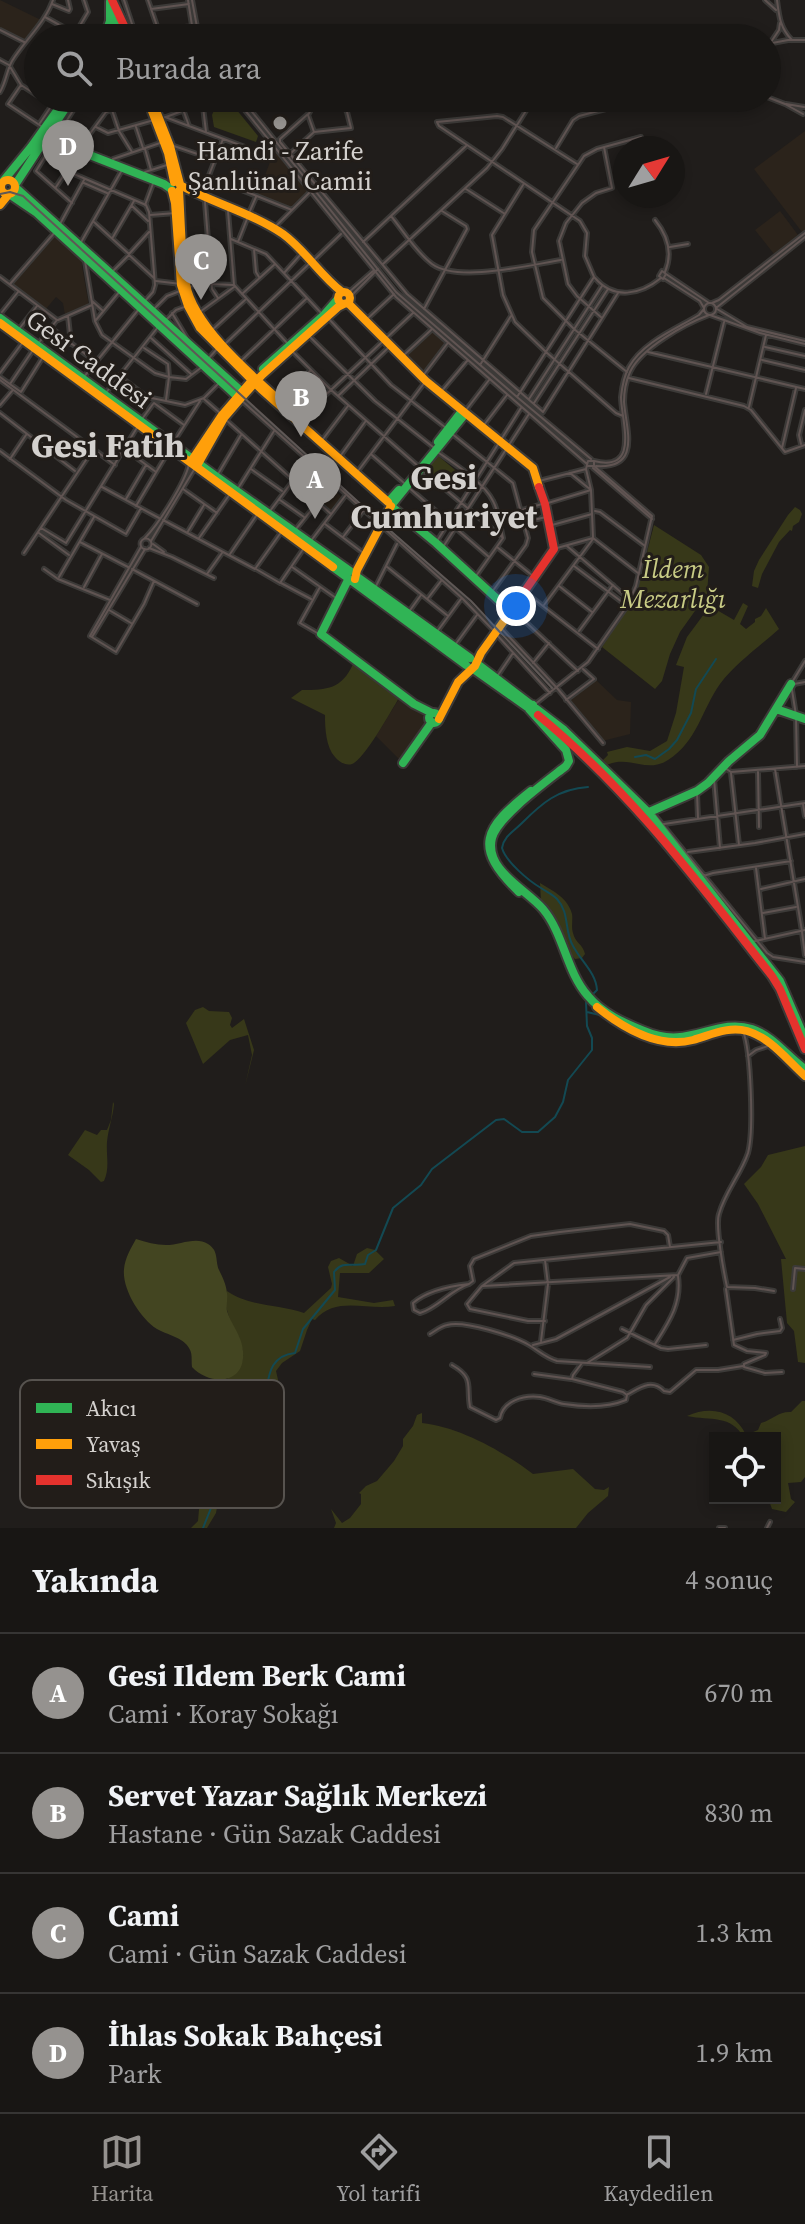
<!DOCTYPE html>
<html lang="tr">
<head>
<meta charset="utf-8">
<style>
  :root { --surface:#181614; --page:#211f1d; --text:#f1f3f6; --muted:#9f9fa0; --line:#363534; --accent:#95928f }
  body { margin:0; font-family:"Source Serif 4",serif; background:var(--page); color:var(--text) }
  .controls { position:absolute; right:24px; bottom:24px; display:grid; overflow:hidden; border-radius:0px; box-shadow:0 4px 12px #0003 }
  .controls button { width:72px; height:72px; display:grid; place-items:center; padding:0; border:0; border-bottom:2px solid var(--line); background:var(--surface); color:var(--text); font:40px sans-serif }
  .compass { position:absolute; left:613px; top:136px; width:72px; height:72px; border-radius:50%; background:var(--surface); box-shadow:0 4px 12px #0003; rotate:53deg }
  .you { position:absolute; left:516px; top:606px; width:28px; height:28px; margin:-20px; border:6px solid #fff; border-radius:50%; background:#1a73e8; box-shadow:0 0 0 12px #1a73e833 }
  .badge { display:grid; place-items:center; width:52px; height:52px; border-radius:50%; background:var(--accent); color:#fff; font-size:26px; font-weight:700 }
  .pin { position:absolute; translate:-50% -66px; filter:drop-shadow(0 2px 4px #0008) }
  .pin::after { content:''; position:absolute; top:42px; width:28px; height:24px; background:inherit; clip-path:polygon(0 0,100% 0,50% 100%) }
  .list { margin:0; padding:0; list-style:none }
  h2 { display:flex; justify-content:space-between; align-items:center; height:104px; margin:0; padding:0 32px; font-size:34px }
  h2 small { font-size:26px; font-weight:400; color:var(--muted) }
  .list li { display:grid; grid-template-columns:52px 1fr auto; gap:24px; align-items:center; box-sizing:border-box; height:120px; padding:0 32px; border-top:2px solid var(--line) }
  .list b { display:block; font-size:30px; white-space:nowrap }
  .list p { margin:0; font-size:26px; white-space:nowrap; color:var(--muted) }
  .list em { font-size:26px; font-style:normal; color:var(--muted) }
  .icon { flex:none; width:44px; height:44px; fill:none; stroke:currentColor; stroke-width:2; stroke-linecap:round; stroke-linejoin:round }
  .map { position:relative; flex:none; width:805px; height:1528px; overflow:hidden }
  .search { position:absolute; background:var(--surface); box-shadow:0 4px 12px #0003; left:24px; right:24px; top:24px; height:88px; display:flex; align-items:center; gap:20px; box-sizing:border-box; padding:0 28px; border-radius:44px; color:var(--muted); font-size:30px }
  .sheet { height:584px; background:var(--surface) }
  nav { display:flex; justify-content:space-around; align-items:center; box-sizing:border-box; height:112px; border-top:2px solid var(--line); background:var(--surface); font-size:22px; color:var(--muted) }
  nav a { display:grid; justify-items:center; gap:4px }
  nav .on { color:var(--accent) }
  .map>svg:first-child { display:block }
  .built { fill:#2b231b }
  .green { fill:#373819 }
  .forest { fill:#434521 }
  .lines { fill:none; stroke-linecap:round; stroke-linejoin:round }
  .stream { stroke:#134953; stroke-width:2 }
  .street-casing { stroke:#3c3a38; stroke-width:6 }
  .fast-casing { stroke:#3c3a38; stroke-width:12 }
  .slow-casing { stroke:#3c3a38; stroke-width:12 }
  .jam-casing { stroke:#3c3a38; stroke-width:12 }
  .street { stroke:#605452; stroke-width:2 }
  .fast { stroke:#30b455; stroke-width:8 }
  .slow { stroke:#ff9f0a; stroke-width:8 }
  .jam { stroke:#e5322d; stroke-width:8 }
  .tram { stroke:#5f5856; stroke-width:2 }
  .poi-dot { fill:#95928f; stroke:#221d19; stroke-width:3 }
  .labels { text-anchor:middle; stroke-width:6; stroke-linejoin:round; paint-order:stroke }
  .poi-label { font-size:26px; fill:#d4d1ce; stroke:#221d19 }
  .street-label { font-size:26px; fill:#d4d1ce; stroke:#221d19 }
  .park-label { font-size:26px; font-style:italic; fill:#c8cb85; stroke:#221d19 }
  .district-label { font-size:34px; font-weight:bold; fill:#d4d1ce; stroke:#221d19 }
  .key { fill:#221d19; stroke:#57534f; stroke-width:2 }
  .key-label { font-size:22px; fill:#d4d1ce }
</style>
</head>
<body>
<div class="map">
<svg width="805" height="1528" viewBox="0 0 805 1528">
  <rect width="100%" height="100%" fill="#201d1b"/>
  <path class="built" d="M0,0L41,20L25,43L0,31Z
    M805,131V230L802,232L754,169Z
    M275,149L310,192L292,210L257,196Z
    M780,211L798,235L774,254L755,230Z
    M56,230L85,256L82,266L89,306L65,315L63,303L56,297L45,310L12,285L33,262L31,259Z
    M432,329L448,343L421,377L401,357Z
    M308,468L342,497L329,512L295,483Z
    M596,680L617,700L631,702L630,734L602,741L569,701Z
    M402,694L414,704L431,722L403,763L376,736Z"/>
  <path class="green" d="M219,98H227L258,136L256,142L214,127L212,115Z
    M436,454L461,475L448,492L423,470Z
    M795,507L800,510L802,514L799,522L793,526L792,531L790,530L779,542L762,574L758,588L752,586L754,571L759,560L788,515Z
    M654,525L701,555L709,567L707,594L680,632L670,654L662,681L655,689L602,647L636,595Z
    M743,603L748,606L740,624L746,629L755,622V619L761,616L766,608L779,629C760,646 736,663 720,684C702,709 697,742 668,760C645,775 628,752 603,767L599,764L608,755L607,752L627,747L650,751L667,741L676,713L684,667L676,665L687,637L710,606L734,620Z
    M353,664L399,698C391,711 364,760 352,764C346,766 339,762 335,757C326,747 325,729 325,715L291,698L302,690C327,690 342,689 353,664Z
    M540,883C553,891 568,898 572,914C573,920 571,927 573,933C575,943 583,944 585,954L582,958L575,959L571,955L550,914L541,902Z
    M203,1007L209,1011L229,1012L232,1018L230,1025L232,1028L244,1019L254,1050L245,1086L252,1055L248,1035L230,1040L203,1064L186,1023L195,1010Z
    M113,1102L114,1104C113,1117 108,1129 107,1142C106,1156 110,1168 104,1181L101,1182L89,1170L68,1155L85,1130L97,1135L101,1130H107L111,1120Z
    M805,1146V1363L798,1362L794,1331L787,1323L781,1259H786L758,1204L744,1184L761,1167L768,1155Z
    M367,1248L375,1250L384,1259L369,1273H340L338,1297L374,1303L393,1300L395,1306C367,1311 336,1295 315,1320L312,1319L307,1330L300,1351L282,1363L276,1371L279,1384L275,1392L270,1423C241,1428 245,1444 224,1456L227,1466V1475L219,1496L216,1513L207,1528H191L198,1521C199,1505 203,1487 201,1471C200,1463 193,1456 192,1448C187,1418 221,1404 241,1389L232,1385L227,1379C260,1357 233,1336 227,1310C225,1304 227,1297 227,1291C250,1307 278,1304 304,1313L331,1288L332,1284L328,1267L331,1261L339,1258L353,1266L357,1254Z
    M802,1401H805V1477L801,1482L788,1483L791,1499L795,1502L786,1512L772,1509L768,1498H775V1438H744C731,1414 711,1421 687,1416C711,1405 735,1411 746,1435L758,1430L761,1423C772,1420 779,1411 791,1412Z
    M422,1413V1423C460,1427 504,1452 533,1474L573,1469L595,1489L604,1490L609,1487L608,1496L588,1513L576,1528H334L336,1523L331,1509L342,1523L350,1518L361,1504V1494L359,1493L366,1486L377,1481L394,1461L403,1446V1439L413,1426L417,1415Z"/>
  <path class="forest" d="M136,1239C146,1242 156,1245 166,1245C180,1245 196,1236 208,1244C219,1251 215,1260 219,1270C223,1278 226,1284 227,1293C228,1299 226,1305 227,1311C231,1324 242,1336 243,1351C246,1384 211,1387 192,1367C191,1360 193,1354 189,1348C183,1337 167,1335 157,1329C140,1318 122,1289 124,1269C125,1258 131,1248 136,1239Z"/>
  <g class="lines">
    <path class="stream" d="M635,757L646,755L655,759L669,749L677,740L691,713L696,689L716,659
      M588,787C558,789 542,803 522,823C514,831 504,836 502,848C506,862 529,881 541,888C547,892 552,894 557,899C570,913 564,931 573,946C581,961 596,973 597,990L592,995
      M587,1012L604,1016
      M203,1528L213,1503L206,1476L208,1469L216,1464C216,1441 223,1424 244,1413L253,1417C276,1405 255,1357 295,1353L303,1329L335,1290L334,1272C343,1260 352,1267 365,1264L368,1255L376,1250L393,1208L421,1185L432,1169L496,1120L504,1119L522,1132H538L555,1117L563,1102L568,1080L592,1050V1038L587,1026L586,1002"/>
    <defs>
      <path id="street" d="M124,0L135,33
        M148,0L158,29
        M188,0L194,38
        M192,0L199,38
        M765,0L776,10
        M777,0C779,16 780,28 792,40
        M52,4L69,11L70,9L68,0
        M151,9L189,4
        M45,17L83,38
        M0,30L24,42
        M169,31L170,38
        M75,34L88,12L84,0
        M129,35L192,26
        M771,42L779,30L780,23
        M767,44L788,40H805
        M0,60L9,65L21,85L38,96
        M21,85L8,104L44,128
        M0,92C6,82 7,70 12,61C25,40 45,23 53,0
        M767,97L785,104L803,114
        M108,98L119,131L132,152
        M179,98L189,126
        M202,98L206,132
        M235,98L396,297L587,464
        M241,98L396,292L517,397L591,459
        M786,104L804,107
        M308,114L280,139V142L407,294L543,412
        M165,117L245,147
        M166,117L182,111
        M40,123L52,105L41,98
        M96,127L108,133L154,120
        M136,127L143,148
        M314,132L308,115L318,98
        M57,136L81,98
        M54,142L36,171L72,203
        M171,145L215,160
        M80,147L106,112L146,99
        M556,148L573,120L579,116L648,98
        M145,149L151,170
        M291,153L314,132L351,128L347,112L339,98
        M113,159L163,142
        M67,171L146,205L149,212L155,285L153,292L145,301
        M145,172L170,164
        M209,177L292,210
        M0,181L2,182
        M84,183L107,193
        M523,185L492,235L503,295L515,322L546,352L616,413L623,416
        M56,187L79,152
        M466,189L505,214
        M201,196L223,139
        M205,202L212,289L218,298
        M145,205L154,181
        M132,206L148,221
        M228,211L234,285L287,343
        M249,213L256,197
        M150,215L176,213
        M391,216C404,232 416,252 432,264C458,283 529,265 561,260
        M655,220C668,236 673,253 665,272
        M94,222L129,254L149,232
        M60,224L84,180
        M274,228L309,193
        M113,237L134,201
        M231,239L266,254L323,315
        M238,242L247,219
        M363,242L466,146
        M80,244L122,170
        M670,247L688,244
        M254,249L256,272L259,277
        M314,260L341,234
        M85,261L95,321L102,335L155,373L169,377L186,379L202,367
        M383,264L487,168L502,149L534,98
        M662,271L666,274L663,279L659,276Z
        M112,272L129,255L154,278
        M284,273L301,254
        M666,274L709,303
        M0,277L57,320L37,345
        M595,278C614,300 640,295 661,278
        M664,278L700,301L704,308
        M156,281L181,284
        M10,284L56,231
        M187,287L212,284L233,285
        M348,293L373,271
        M242,294L275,264
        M350,297L378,269
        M92,301L102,310
        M704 309a6 6 0 1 1 12 0a6 6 0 1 1-12 0Z
        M712,303L719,300L805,233
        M716,308L805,237
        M424,309L467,229L466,226L442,211
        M717,309L747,327L805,341
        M153,310L167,296L180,291
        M2,312L18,292
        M172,313L190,343
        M197,314L234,287
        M710,315L760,333L805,344
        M68,316L71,344
        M328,318L391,385L446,428
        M602,318L577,296L568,284L559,241L566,223L582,203L596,193L612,188L604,147
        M58,320L92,305
        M96,320L120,291
        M166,320L176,310L187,306
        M366,320L394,294
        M51,328L97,363
        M19,329L37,306
        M211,331L245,300
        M309,336L375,401L433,447
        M151,338L191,374
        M224,345L309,264
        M765,347L805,356
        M144,348L168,364L169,377L166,400
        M292,351L330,389L418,466
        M648,352L805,389
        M404,355L431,330
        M208,359L217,349
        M242,360L306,299
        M762,360L805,370
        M480,365L511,316
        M627,372L574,329L543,298L532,252L534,230L584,156L597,149L641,137
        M0,373L23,342
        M119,376L147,397L185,405L204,398L219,383
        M0,377L21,392L43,357
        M422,377L447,344
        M83,378L139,309
        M629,378L744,406L751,410L785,452L805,445
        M0,380L115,465
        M10,384L33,350
        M440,393L467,361
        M105,394L158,327
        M706,394L724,322
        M339,395L389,347
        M517,397L594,277L585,256L587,233L580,221L439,126L437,122L497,116L503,117L577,164
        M204,399L220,413
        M280,399L310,371
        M529,399L602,286
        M241,400L462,598L493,630
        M154,403L184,425
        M534,403L608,289
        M0,405L12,391
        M749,407L766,335
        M466,410L489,380
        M543,412L618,293
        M0,413L75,471
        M301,418L413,313
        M142,419L153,404
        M225,419L331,514
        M484,425L507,395
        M451,433L513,483L528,538L526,545L492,592
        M323,439L348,406
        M151,440L167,450
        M173,443L200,401
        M801,444L799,435L805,410
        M782,448L796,388
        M126,450L156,472
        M0,451L66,500L126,534L141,508
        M436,451C453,463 484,482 493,501C499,512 500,526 503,538L476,576
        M341,455L365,422
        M372,455L404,483
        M10,459L26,435
        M594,461C641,473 621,420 621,397C622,387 624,376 629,367C643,342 676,329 699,315L704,309
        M596,466C642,469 626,429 624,402C624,392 626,381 630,372C641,348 685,324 709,315
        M593,468L652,519
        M251,469L282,491
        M421,469L502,537
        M358,471L425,382
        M570,473L591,490L593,537
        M218,474L241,435
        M539,481L586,469L588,461H594V466H588
        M407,486L489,557
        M102,487L159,518
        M183,489L217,513
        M237,490L274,431
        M126,499L146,465
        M280,500L304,517
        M548,503L591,490L586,469
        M136,506L170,449
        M270,511L307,462
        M595,511L600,512L645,546
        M499,517L542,504
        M163,520L255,569L282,531
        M525,522L546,517
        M325,524L362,552
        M552,525L592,514
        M41,528L66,543L138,426
        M296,529L317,503
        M39,533L69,555
        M187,533L204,505
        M343,537L363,511
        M145,538C158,525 186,481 189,464
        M199,538L230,494
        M140.5 544a5.5 5.5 0 1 1 11 0a5.5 5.5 0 1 1-11 0Z
        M151,541L195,468
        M437,541L521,408
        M80,542L128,567
        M310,542L345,496
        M153,544L164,552
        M567,546L629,599
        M141,547L90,636L116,652L144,604L154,581
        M443,547L529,414
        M497,547L533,576
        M149,548L172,557L214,578
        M557,548L593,538L638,573
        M24,553L92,451
        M230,554L258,513
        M386,566L448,616
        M574,566L626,605
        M292,567L336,598
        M44,569L58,579L110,600
        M132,569L197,604
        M256,569L280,583L304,548
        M207,574L222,553
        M59,577L94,517
        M281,583L311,599
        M559,586L592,612
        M84,587L102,554
        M375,588L397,544
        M525,592L598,649
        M428,598L441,581
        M544,605L593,539
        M109,610L131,623
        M513,610L578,671
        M408,613L421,595
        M500,627L557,688L603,743
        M579,631L613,585
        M436,633L461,599
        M319,634L300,623L320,587
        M497,635L550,693
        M92,637L145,549
        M455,645L477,615
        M533,663L549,643
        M496,678L513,653
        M794,684L805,682
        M566,700L594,679L583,669
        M534,705L588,662L627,606L636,586L652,516L594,466
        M797,767L796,715L791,684L805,661
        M725,768L731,772L805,766
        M775,769L802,931
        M758,772L759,827
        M731,773L739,845
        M714,779L720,848
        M697,793L698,818
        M803,804L805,816
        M654,814L767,953L773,957L805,962
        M664,824L805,803
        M688,852L755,843L805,834
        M756,868L765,939
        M700,877L713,873L791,861
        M761,889L805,879
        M763,913L796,907
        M802,932L805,955
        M751,942L805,930
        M743,1031C751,1051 754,1131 748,1153C741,1174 725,1192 719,1214C715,1226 724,1273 727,1287L755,1288L774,1291
        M748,1056L756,1050L771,1045
        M469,1284L473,1281L470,1266L474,1259L531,1236L560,1232L630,1224L664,1231L668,1235L670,1247
        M469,1284C450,1290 438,1308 420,1313L414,1310L413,1303C428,1290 451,1286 469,1284Z
        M483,1286L678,1275L687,1258L721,1252
        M726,1289L734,1345L747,1351L766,1353L765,1355L744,1364V1367L765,1373L782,1372
        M793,1289L795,1268L805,1269
        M545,1321H528L470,1309L467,1304L482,1286L514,1263L721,1242
        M622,1329L661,1348L668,1349L706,1345
        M430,1334C435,1331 441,1326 447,1325C464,1320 514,1336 529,1345C539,1351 546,1358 557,1361L650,1367
        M733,1340L757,1334L780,1331L782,1328L780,1319
        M541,1341L548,1284L545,1260
        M655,1344C669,1322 682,1303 678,1276
        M533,1345L556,1339L670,1277
        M587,1363L627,1338L646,1305L674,1277
        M452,1365C475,1378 466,1386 470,1407L496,1420L500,1418C503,1401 523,1395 540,1397C548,1398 556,1403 564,1404C584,1407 607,1408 626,1400L627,1395L623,1392L572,1379L573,1375L582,1363
        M534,1374L571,1379
        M628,1394C641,1387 652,1379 664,1391L670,1392L696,1370H718L743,1366
        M719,1528H725
        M767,1528L770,1522"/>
      <path id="fast" d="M112,8L119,32
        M104,38L110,21V2
        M119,38L118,33L123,29L128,32L127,38
        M48,135L82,152L164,184L171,189
        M4,180L31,147L66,98
        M15,185L72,98
        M15,187L242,392
        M9,194L37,213L240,399
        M0,318L217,477L350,571
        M263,369L324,315L338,299
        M438,442L462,411
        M391,499L399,490
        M394,502L465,414
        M391,506L436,543L506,607
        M333,567L466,665
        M356,576L470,658
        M348,580L321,634L414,704L432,713
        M503,600L519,597
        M476,663L564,730L648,812L780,981L805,1039
        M472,668L530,709
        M533,705L529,709L566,750L569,761L566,766C547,781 498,816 492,838C484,870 526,889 543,909C564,934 566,971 588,996C602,1013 624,1023 644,1031C689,1051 715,1017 752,1029C773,1036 787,1056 805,1069
        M776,709L805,719
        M429 718a5 5 0 1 1 10 0a5 5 0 1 1-10 0Z
        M403,763L432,722
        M647,813L697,791L708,783L729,761L760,735L791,684
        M519,892C472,847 484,828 531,791"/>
      <path id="slow" d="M147,98L168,153L174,182
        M151,98L170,146L180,184
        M1 187a7 7 0 1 1 14 0a7 7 0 1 1-14 0Z
        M180,185C213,203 252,213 283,234C305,250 320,275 342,292
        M172,191L175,203L181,285L188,306L200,328L261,389L388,502
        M179,191C181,221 181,254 186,284C194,331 265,386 300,419
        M0,205L9,194
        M338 298a6 6 0 1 1 12 0a6 6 0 1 1-12 0Z
        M348,303L426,381L533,468L539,487
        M0,323L333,567
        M192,460L222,415L253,379
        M198,464L224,418L242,397L262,375L338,307L344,304
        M355,579L357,570L391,506
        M439,719L458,682L475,666L481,653L511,611
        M597,1007C623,1028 658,1049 693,1040C711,1035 728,1026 747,1031C771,1038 787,1060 805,1076"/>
      <path id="jam" d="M112,0L126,30
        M509,603L513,607L511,611L506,608Z
        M513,608L554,549L545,504L539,487
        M538,715C632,792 697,881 772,976L780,989L805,1049"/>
    </defs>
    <use href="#street" class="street-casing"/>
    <use href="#fast" class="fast-casing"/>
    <use href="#slow" class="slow-casing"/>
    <use href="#jam" class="jam-casing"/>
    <use href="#street" class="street"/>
    <use href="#fast" class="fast"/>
    <use href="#slow" class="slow"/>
    <use href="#jam" class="jam"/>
    <path class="tram" d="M0,194L10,192L23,196L378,520L471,601L552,688"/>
  </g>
  <circle class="poi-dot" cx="280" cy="123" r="8"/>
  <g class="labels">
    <g class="poi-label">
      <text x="280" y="160">Hamdi - Zarife<tspan x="280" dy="30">Şanlıünal Camii</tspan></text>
    </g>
    <g class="street-label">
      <text transform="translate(89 359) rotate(36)" y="9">Gesi Caddesi</text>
    </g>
    <g class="park-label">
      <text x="673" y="578">İldem<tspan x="673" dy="30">Mezarlığı</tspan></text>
    </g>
    <g class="district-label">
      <text x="108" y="457">Gesi Fatih</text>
      <text x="444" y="489">Gesi<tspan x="444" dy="39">Cumhuriyet</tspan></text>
    </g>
  </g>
  <rect x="20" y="1380" width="264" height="128" rx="12" class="key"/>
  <rect x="36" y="1403" width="36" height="10" fill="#30b455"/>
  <rect x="36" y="1439" width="36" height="10" fill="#ff9f0a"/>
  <rect x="36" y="1475" width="36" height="10" fill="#e5322d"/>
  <g class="key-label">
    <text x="86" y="1416">Akıcı</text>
    <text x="86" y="1452">Yavaş</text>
    <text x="86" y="1488">Sıkışık</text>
  </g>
</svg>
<div class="controls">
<button><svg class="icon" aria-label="locate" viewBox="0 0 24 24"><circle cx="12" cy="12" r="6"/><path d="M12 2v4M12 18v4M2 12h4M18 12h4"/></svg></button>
</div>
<svg class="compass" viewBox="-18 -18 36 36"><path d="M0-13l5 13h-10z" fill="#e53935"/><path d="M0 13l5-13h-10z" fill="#9f9fa0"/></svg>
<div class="you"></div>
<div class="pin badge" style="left:315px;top:519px">A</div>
<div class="pin badge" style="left:301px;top:437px">B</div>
<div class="pin badge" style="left:201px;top:300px">C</div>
<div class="pin badge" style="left:68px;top:186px">D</div>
<div class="search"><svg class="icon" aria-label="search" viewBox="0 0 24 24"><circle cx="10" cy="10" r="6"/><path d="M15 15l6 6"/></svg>Burada ara</div>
</div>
<section class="sheet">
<h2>Yakında<small>4 sonuç</small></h2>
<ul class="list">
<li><span class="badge">A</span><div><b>Gesi Ildem Berk Cami</b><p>Cami · Koray Sokağı</p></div><em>670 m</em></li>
<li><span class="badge">B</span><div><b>Servet Yazar Sağlık Merkezi</b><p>Hastane · Gün Sazak Caddesi</p></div><em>830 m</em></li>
<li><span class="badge">C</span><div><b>Cami</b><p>Cami · Gün Sazak Caddesi</p></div><em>1.3 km</em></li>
<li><span class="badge">D</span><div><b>İhlas Sokak Bahçesi</b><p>Park</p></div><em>1.9 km</em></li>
</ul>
</section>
<nav>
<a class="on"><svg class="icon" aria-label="map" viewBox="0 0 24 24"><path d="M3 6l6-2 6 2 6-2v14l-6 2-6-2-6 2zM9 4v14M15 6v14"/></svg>Harita</a>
<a><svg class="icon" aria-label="directions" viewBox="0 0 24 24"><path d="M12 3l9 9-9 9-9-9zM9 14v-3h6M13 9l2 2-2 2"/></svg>Yol tarifi</a>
<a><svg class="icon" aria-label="saved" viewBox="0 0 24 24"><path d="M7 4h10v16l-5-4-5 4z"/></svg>Kaydedilen</a>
</nav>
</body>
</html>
